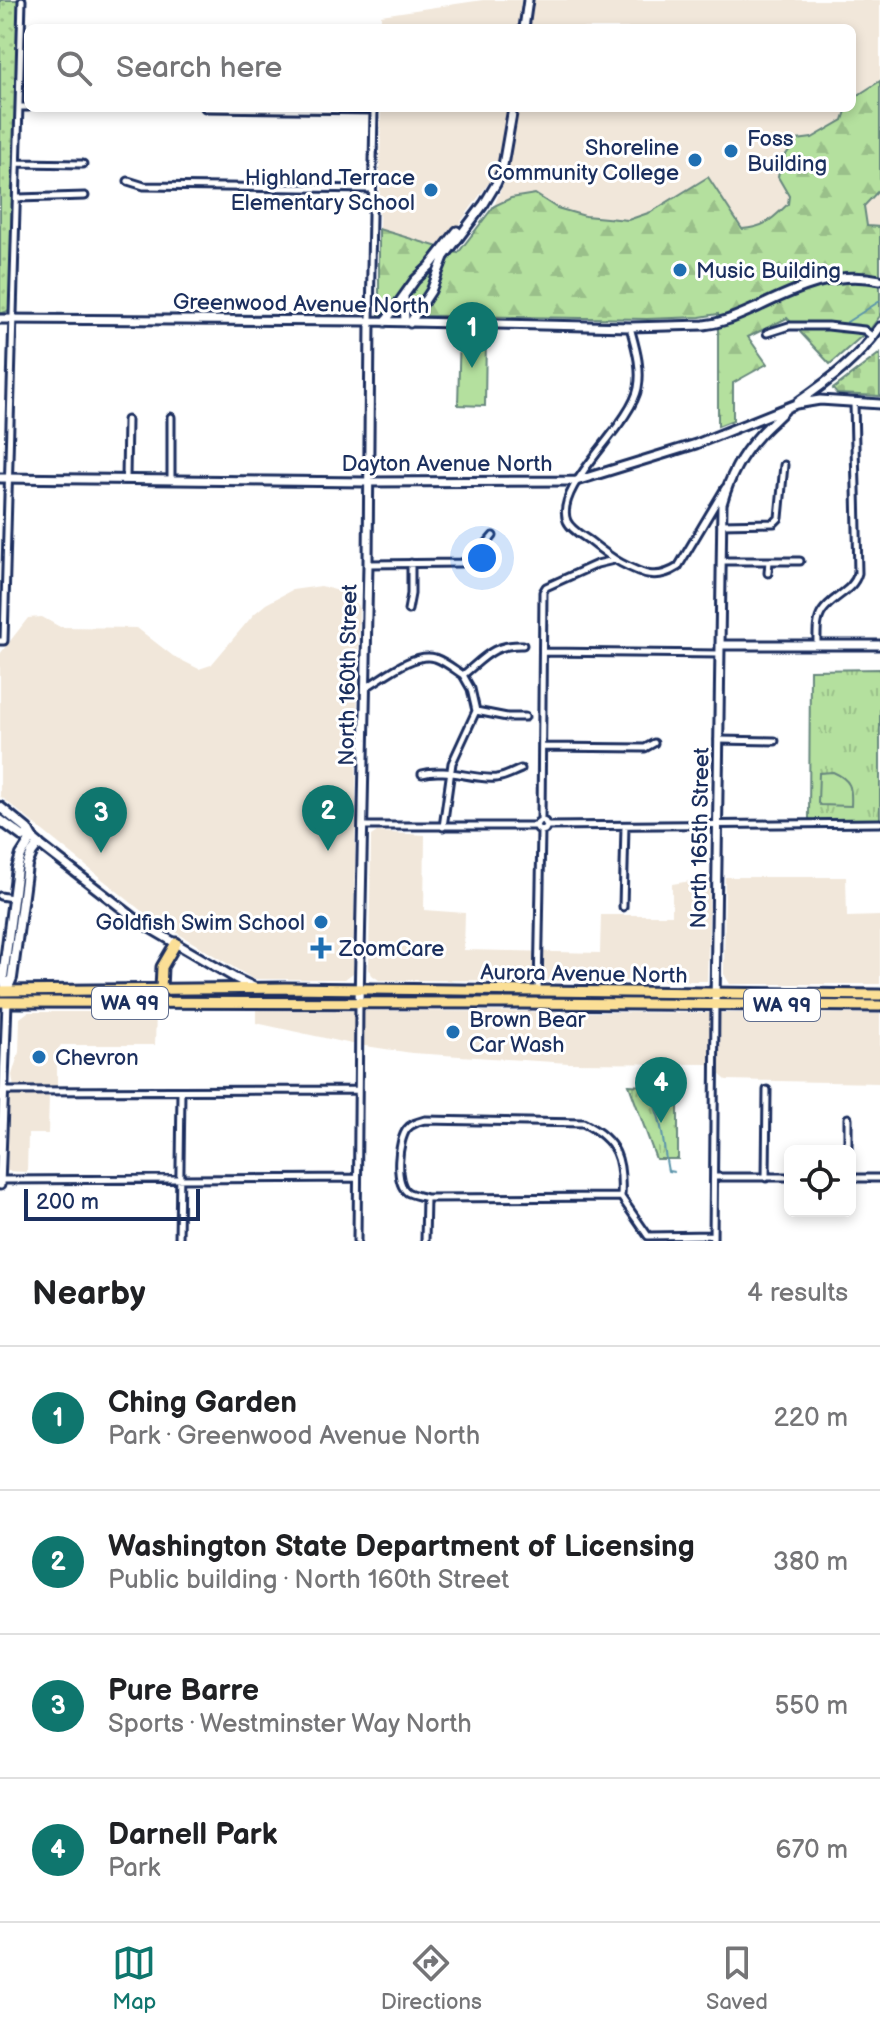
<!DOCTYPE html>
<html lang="en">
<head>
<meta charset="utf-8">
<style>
  :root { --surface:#fff; --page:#f2f2f2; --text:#202124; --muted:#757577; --line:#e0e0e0; --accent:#0f766e }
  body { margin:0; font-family:"Balsamiq Sans",sans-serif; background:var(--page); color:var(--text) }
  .controls { position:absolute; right:24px; bottom:24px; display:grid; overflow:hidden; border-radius:12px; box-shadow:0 4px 12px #0003 }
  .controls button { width:72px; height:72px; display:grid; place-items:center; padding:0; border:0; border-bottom:2px solid var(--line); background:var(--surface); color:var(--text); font:40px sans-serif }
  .scale { position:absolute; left:24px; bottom:20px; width:176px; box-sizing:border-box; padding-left:8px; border:4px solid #1b2f5e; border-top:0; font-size:22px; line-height:28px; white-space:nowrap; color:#1b2f5e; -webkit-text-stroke:6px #fff; paint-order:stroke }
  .you { position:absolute; left:482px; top:558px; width:28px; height:28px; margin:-20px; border:6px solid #fff; border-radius:50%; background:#1a73e8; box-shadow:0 0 0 12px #1a73e833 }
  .badge { display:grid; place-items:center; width:52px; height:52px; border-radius:50%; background:var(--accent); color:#fff; font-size:26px; font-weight:700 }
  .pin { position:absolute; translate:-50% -66px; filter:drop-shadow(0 2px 4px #0008) }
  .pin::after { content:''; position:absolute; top:42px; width:28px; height:24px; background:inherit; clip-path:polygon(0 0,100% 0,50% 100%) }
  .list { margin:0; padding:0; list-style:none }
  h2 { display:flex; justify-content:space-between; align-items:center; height:104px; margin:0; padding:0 32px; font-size:34px }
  h2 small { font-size:26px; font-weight:400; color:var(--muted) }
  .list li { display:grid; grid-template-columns:52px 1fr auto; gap:24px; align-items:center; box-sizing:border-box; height:144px; padding:0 32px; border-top:2px solid var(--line) }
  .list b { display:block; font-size:30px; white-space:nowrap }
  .list p { margin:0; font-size:26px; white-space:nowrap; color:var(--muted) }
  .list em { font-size:26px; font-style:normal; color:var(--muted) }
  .icon { flex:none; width:44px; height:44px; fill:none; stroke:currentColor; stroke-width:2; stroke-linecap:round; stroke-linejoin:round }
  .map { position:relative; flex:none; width:880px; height:1241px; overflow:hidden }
  .search { position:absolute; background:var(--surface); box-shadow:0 4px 12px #0003; left:24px; right:24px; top:24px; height:88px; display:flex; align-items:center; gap:20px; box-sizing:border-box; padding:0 28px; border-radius:12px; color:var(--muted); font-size:30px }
  .sheet { height:680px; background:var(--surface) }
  nav { display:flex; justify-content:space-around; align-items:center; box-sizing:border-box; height:112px; border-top:2px solid var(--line); background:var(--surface); font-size:22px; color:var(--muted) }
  nav a { display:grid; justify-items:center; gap:4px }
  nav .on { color:var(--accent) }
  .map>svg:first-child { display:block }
  .built { fill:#f1e7da }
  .grass { fill:url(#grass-dots); stroke:#68887e; stroke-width:2 }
  .forest { fill:url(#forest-firs); stroke:#68887e; stroke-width:2 }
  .cemetery { fill:url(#cemetery-stones); stroke:#68887e; stroke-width:2 }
  .park { fill:url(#park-tufts); stroke:#68887e; stroke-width:2 }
  .garden { fill:#b4e09e; stroke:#68887e; stroke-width:2 }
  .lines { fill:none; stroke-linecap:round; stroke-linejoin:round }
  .stream { stroke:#5c95ab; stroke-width:2 }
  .minor-casing { stroke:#1b2f5e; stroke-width:11 }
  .tertiary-casing { stroke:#1b2f5e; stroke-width:13 }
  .secondary-casing { stroke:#1b2f5e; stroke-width:14 }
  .trunk-casing { stroke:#1b2f5e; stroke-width:15 }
  .minor { stroke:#fff; stroke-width:5 }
  .tertiary { stroke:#fff; stroke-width:7 }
  .secondary { stroke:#fff; stroke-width:8 }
  .trunk { stroke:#fbdf96; stroke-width:9 }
  .poi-dot { fill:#1f6fb2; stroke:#fff; stroke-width:3 }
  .labels { text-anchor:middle; stroke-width:6; stroke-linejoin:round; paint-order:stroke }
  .shield { fill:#fff; stroke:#5f6d8e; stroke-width:2 }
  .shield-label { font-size:20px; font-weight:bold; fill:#1b2f5e }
  .poi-label { font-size:22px; fill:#1b2f5e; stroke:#fff; text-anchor:start }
  .street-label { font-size:22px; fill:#1b2f5e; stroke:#fff }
</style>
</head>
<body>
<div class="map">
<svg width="880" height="1241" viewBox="0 0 880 1241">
  <defs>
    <pattern id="grass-dots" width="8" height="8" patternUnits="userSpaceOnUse" patternTransform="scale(2)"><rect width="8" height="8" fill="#b4e09e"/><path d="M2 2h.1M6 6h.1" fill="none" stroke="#9ac08a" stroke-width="1.8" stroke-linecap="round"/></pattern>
    <pattern id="forest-firs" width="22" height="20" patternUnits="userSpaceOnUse" patternTransform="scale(2)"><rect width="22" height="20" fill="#b4e09e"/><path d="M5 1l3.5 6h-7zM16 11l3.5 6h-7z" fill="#9ac08a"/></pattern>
    <pattern id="cemetery-stones" width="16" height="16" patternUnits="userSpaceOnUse" patternTransform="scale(2)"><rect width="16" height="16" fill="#b4e09e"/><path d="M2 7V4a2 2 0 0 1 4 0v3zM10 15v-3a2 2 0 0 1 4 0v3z" fill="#9ac08a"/></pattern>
    <pattern id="park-tufts" width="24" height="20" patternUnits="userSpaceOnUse" patternTransform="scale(2)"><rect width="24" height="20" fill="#b4e09e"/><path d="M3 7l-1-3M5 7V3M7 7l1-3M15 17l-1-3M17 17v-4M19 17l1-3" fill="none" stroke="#9ac08a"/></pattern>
  </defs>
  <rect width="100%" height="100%" fill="#fff"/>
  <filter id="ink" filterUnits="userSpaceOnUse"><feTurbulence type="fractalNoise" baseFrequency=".0125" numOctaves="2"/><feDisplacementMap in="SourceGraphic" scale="16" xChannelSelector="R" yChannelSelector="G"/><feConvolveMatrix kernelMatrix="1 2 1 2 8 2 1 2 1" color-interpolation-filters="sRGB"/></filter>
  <g filter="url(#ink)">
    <path class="built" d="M483,0H521L518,28H381V15Z
      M533,0H880V274L700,317L647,319L425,316L437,293L444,271L494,206L507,174L518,108H852V28H529Z
      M381,108H509L498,170L442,248L379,229Z
      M321,586L342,592L359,606L353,973L345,979H253L144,913L0,796V654L28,618L42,617L60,627L137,628L173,656L199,669L211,665L254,614L266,604L292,590Z
      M377,832L425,835L424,910L465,913L464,950L600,953L601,915H672V884L710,878L707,981L379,980L372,975L369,969L371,836Z
      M725,877H846L847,917L880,916V984H730L724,974Z
      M256,1010L880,1014V1083L726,1080L708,1064L569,1063L412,1053L352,1044L256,1023Z
      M28,1012H156L155,1045H61L57,1051V1093L49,1094L48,1134H28L27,1172L7,1171L8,1095H15L12,1075L19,1052L20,1018Z"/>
    <path class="grass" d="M0,0H18L13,302L8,311L0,314Z"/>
    <path class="forest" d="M880,81V189L864,206L867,226L880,227V316L871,328L830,364L787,318L748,337L767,364L733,383V420L718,426V314L700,317L647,319L379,315V229L458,253L494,206L511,198L535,194L557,208L585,216L628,220L651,212L708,177L742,229C765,228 772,219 788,204L789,196L778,177L781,161L797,140L812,138L843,120L847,108H852V99Z"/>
    <path class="cemetery" d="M880,353V396L837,394L833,389Z"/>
    <path class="park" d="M880,669V820L809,821L810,670Z
      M629,1085L678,1088V1159H656Z"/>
    <path class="garden" d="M460,331L486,332L485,406L458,405Z
      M833,772C851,780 852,787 851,806L820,805L818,803L819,773Z"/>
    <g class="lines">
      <path class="stream" d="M847,322L880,301
        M644,1089C664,1112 662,1143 668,1171L674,1172"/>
      <defs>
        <path id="minor" d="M19,107H28
          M205,108L374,110L370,321
          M19,163L83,164
          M128,181L144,186L372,189
          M18,198L85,196
          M630,327C635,346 642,367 638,388C631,426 553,487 567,521C571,530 583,536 590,541C600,549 610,557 621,563C642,574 656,581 678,567L725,488
          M767,333L789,326H828L864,330L873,337
          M12,349L22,0
          M126,478L127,420
          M171,479V417
          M721,524L774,523L779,518L784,465
          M721,561H800
          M368,564L461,563C476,558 483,548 493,536
          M768,573L769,561
          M408,610L411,594V563
          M0,641H4L12,351
          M817,645C817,634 816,621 822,612C832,596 853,592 858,573L854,403
          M544,652L720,654
          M365,688C384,677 413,652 435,658C446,662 454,669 463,675
          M476,711L507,717H525
          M718,740L775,741
          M543,747L645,748L654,743
          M422,774C446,767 472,780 496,778C505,777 513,772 521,769
          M541,820L543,592L546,587L597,564L614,560
          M363,826H536
          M547,826L880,823
          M443,827L452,763L476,711L471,689L463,675C485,657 493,644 523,645
          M0,896L12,898
          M623,907L625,826
          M538,991L541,831L545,830L547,826L545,822L541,820L538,822L536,826L538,829L541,831
          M3,1091L358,1090
          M848,1151V1118
          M714,1177H790
          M766,1178L767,1090
          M850,1178H880
          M0,1180L357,1178
          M426,1198L621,1197L648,1236L713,1235
          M179,1241L181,1091
          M357,1241L359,1004
          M425,1241L426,1198C420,1196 412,1195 407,1192C394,1182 398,1140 407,1129C412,1123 418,1122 425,1120L583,1123C618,1140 623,1160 621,1197
          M713,1241L715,1005"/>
        <path id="tertiary" d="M524,28L528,0
          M404,297L405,322
          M0,319L370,321L630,327L704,325C724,323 739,315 758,307C797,288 836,270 880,280
          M385,322L415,280L430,266L457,231
          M410,323L431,291L444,257L484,204L496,184L502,171L513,108
          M798,402C830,380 858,359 880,327
          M0,478L368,482L576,481L696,444L796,404L820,400L880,404
          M720,645H880
          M39,844L141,923L235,978L254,987
          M359,1003L368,564L370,321
          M715,1004L722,504C729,479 740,456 758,437C766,427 777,419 785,410
          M0,1185L7,1002"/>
        <path id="secondary" d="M0,807L27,829L32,838
          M0,820L22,836L32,838L39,844L32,853L27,865L12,978L7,990
          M7,990L3,977L17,868L21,855L32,838"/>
        <path id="trunk" d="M161,990L162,967L176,943
          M0,991L285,988L880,995
          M0,1002L521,1003L880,1006"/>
      </defs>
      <use href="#minor" class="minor-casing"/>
      <use href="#tertiary" class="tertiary-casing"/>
      <use href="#secondary" class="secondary-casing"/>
      <use href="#trunk" class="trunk-casing"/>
      <use href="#minor" class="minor"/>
      <use href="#tertiary" class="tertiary"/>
      <use href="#secondary" class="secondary"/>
      <use href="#trunk" class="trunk"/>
    </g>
  </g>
  <g class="poi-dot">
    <circle cx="731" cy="151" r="8"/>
    <circle cx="695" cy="160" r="8"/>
    <circle cx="431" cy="190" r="8"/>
    <circle cx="680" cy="270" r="8"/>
    <circle cx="321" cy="922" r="8"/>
    <path d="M317 936h8v8h8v8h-8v8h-8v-8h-8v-8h8z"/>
    <circle cx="453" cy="1032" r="8"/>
    <circle cx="39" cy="1057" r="8"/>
  </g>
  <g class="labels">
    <g class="shield">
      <rect x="92" y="987" width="76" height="32" rx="6"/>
      <rect x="744" y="989" width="76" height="32" rx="6"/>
    </g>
    <g class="shield-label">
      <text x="130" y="1010">WA 99</text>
      <text x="782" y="1012">WA 99</text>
    </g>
    <g class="poi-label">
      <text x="747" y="146">Foss<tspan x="747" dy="25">Building</tspan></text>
      <text x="679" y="155" text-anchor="end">Shoreline<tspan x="679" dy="25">Community College</tspan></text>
      <text x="415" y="185" text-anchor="end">Highland Terrace<tspan x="415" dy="25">Elementary School</tspan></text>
      <text x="696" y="278">Music Building</text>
      <text x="305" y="930" text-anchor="end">Goldfish Swim School</text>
      <text x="339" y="956">ZoomCare</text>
      <text x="469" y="1027">Brown Bear<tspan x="469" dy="25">Car Wash</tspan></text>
      <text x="55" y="1065">Chevron</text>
    </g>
    <g class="street-label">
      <text transform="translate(301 303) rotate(1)" y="8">Greenwood Avenue North</text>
      <text x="447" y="471">Dayton Avenue North</text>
      <text transform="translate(347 675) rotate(-89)" y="8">North 160th Street</text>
      <text transform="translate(699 838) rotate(-89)" y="8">North 165th Street</text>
      <text transform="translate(584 973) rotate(1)" y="8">Aurora Avenue North</text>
    </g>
  </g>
</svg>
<div class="controls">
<button><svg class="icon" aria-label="locate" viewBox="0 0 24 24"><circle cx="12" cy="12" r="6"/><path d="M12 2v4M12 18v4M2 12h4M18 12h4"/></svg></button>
</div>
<div class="scale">200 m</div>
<div class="you"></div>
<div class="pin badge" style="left:472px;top:368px">1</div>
<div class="pin badge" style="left:328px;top:851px">2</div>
<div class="pin badge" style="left:101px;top:853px">3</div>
<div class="pin badge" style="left:661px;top:1123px">4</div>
<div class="search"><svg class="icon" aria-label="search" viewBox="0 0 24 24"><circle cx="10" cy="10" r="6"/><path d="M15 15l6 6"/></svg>Search here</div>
</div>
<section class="sheet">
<h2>Nearby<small>4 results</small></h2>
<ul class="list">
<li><span class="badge">1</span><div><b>Ching Garden</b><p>Park · Greenwood Avenue North</p></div><em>220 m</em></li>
<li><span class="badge">2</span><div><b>Washington State Department of Licensing</b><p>Public building · North 160th Street</p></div><em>380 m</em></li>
<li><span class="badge">3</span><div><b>Pure Barre</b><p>Sports · Westminster Way North</p></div><em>550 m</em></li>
<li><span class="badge">4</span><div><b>Darnell Park</b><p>Park</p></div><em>670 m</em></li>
</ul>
</section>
<nav>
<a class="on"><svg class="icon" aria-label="map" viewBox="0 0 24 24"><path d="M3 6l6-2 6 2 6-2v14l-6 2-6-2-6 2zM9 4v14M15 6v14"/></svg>Map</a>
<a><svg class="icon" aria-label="directions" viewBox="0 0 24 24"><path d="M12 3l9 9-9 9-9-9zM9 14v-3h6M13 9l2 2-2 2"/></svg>Directions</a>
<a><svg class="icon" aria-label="saved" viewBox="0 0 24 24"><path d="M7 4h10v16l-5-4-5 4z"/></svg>Saved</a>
</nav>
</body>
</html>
